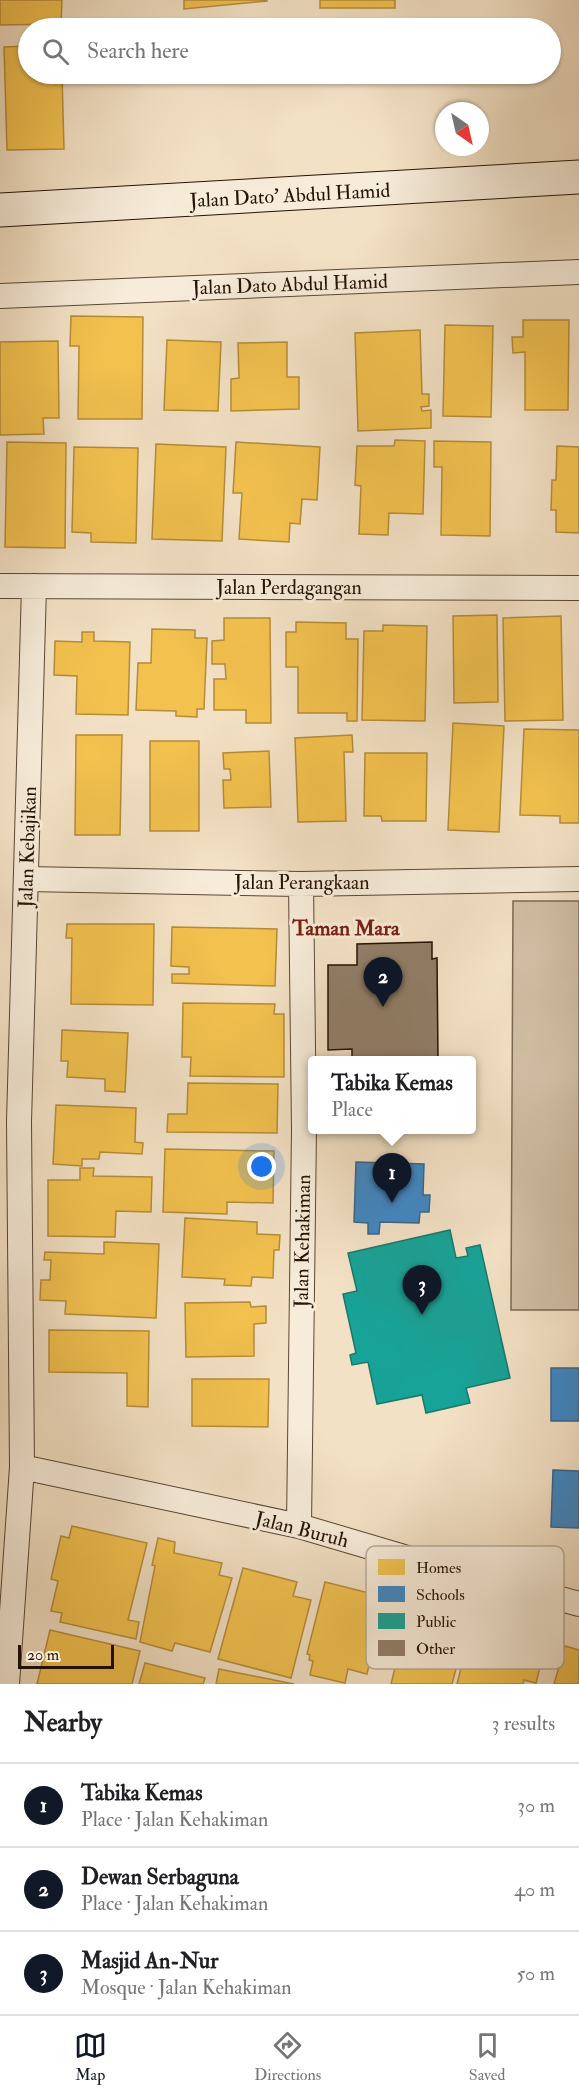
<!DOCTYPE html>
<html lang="en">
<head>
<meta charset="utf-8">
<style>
  :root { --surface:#fff; --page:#f6f6f6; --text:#202124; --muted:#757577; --line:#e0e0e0; --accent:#111827 }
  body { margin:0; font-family:"IM FELL Double Pica",serif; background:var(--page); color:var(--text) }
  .compass { position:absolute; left:435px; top:102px; width:54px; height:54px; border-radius:50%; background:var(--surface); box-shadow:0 2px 4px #0004; rotate:146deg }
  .scale { position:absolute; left:18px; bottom:15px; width:96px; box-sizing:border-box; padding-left:6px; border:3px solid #261203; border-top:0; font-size:16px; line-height:21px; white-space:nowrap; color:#261203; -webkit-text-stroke:4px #f7ecd9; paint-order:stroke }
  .you { position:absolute; left:262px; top:1167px; width:21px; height:21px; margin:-15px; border:4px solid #fff; border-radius:50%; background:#1a73e8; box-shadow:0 0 0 9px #1a73e833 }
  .badge { display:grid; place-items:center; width:39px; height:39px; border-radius:50%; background:var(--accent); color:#fff; font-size:20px; font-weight:700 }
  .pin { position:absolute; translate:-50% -50px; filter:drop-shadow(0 2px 3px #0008) }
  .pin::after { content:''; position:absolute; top:32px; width:21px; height:18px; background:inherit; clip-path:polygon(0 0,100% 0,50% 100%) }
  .popup { position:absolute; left:308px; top:1056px; width:168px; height:78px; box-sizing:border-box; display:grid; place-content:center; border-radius:6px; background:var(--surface); filter:drop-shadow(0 2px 4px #0005); font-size:20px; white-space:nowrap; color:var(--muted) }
  .popup b { font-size:22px; color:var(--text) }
  .popup::after { content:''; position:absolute; left:50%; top:100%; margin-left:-12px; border:12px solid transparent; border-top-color:var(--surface) }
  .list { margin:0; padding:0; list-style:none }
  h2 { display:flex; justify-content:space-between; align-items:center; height:78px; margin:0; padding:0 24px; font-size:26px }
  h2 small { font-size:20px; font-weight:400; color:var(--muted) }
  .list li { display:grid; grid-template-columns:39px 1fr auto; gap:18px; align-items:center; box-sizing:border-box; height:84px; padding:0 24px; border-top:2px solid var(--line) }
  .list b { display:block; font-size:22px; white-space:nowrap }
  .list p { margin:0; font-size:20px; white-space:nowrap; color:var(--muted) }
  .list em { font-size:20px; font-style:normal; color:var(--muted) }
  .icon { flex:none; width:33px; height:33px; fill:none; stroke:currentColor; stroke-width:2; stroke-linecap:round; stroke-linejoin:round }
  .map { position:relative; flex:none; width:579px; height:1684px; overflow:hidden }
  .search { position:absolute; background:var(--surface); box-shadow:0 2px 4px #0004; left:18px; right:18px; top:18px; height:66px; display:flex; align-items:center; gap:15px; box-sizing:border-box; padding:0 21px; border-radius:33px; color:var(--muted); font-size:22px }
  .sheet { height:330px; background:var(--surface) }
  nav { display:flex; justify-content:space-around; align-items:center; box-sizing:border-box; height:84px; border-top:2px solid var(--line); background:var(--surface); font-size:16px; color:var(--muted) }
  nav a { display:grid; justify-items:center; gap:3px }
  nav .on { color:var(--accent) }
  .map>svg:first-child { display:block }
  .green { fill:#d0bea4; stroke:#7b6854; stroke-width:1.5 }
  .homes { fill:#f2c14e; stroke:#b58c38; stroke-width:1.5 }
  .schools { fill:#3f88c5; stroke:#38658b; stroke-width:1.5 }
  .public { fill:#17a398; stroke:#1c786b; stroke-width:1.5 }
  .building { fill:#917e68; stroke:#261203; stroke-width:1.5 }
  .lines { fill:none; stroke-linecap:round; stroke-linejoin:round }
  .street-casing { stroke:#594634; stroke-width:26 }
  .secondary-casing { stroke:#261203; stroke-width:35 }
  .street { stroke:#f7ecd9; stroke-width:24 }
  .secondary { stroke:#f7ecd9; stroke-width:33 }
  .labels { text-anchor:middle; stroke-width:6; stroke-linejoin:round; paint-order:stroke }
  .street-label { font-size:20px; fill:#261203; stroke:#f7ecd9 }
  .neighbourhood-label { font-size:21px; font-weight:bold; fill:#7a1f14; stroke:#f7ecd9 }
  .key { fill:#f7ecd9; stroke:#b8ab99; stroke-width:1.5 }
  .key-label { font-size:16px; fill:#261203 }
</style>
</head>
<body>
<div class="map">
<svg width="579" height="1684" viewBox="0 0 579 1684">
  <rect width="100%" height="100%" fill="#f3e1c5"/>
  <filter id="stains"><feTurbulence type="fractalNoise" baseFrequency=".00333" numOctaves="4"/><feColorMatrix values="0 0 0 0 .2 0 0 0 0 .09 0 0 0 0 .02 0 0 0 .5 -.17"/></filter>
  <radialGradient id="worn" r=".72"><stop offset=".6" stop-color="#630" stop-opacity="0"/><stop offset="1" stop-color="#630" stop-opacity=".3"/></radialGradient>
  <path class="green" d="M513,901H579V1310H511Z"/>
  <path class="homes" d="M0,0H62L61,24L0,25Z
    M184,0H267V1L184,9Z
    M320,0H395V8H320Z
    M28,46V74H62L64,149L7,150L4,47Z
    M71,316L143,317L142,419H78L79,346H70Z
    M523,320H569L568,410H525V352L513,353L512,337H523Z
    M445,325L493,326L491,417L443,416Z
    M420,330L422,394H429V406L421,407L422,411L431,410V428L358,431L355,333Z
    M167,340L221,342L218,411L164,410Z
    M58,341L59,418H43L44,434L0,435V342Z
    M287,342V377H299V409L231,411V379L239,378L238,343Z
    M395,440L425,441L423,514L389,513L388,535L359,534L361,486L355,485L357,446H394Z
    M434,441L491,442L490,536L441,535L442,467H434Z
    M7,442L66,443L65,548L5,547Z
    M236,442L320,447L317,500L302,499L300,524L290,523L289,542L239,539L242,493H233Z
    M156,444L226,447L222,541L152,539Z
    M557,446L579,447V533L556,532V510H551L552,480H556Z
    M74,447L138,448L136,543L91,542V533L72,532Z
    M497,615L498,702L454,703L453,616Z
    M561,616L563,720L505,721L503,618Z
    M224,618H270L271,723H246V710H214V679H226L225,664H212V641L224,640Z
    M296,622L346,623V639H358L357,721H347V713H298V667H286V632H296Z
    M383,625L427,626L425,721L362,720L364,631H383Z
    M152,629L195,630V638H207L204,709H197V717L176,716V711L136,710L138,663H151Z
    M82,632H94V641L130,642L128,715L76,714L77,676L54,675L55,641L82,642Z
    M453,723L504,726L499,832L448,830Z
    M524,729L579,730V823H560V816L520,815Z
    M76,735H122L120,835H75Z
    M352,735L353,752H344L346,821L298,822L295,738Z
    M150,741H199V831H150Z
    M269,751L271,807L224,808L223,780H231L230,769H224L223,753Z
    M365,753H427L426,821H382L381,816H364Z
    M67,924H154L153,1005L71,1004L72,938H66Z
    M172,927L277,929L275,986L172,983V974H189V967L171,966Z
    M183,1003L275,1004L274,1014H284V1077L190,1076L191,1057H182Z
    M62,1030L128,1033L125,1092L105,1091V1079L67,1077L68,1061H61Z
    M188,1083L278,1084L277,1133L167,1132L168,1114H187Z
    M56,1105L136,1108L135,1142L143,1143L142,1154L100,1152L99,1159H82V1166L53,1164Z
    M165,1149L274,1151L273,1203L227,1202V1214L163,1212Z
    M80,1168H94L93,1176L152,1177L151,1212L116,1211L115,1237L48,1236V1180H80Z
    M185,1218L257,1222V1234L280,1235L279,1250H274L273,1278L252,1277L251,1286L224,1285L225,1279L182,1277Z
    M104,1242L159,1244L156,1318L65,1314L66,1301L40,1300L41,1280H50L51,1260H44L45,1252L104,1254Z
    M250,1302L251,1307L266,1306V1323L254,1324V1356L186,1357L185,1303Z
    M49,1330L149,1331L148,1407L127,1406V1373L49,1372Z
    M192,1379H269L268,1427L192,1426Z
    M72,1526L147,1543L128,1620L139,1622L136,1639L60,1622L62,1613L51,1611L58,1581L51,1579L61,1536L69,1538Z
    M158,1538L175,1542L174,1553L222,1563L219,1575L232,1578L210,1652L175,1643L172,1651L140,1642L155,1566L152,1565Z
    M243,1568L297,1582L293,1596L311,1600L291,1678L218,1659Z
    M325,1582L385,1597L377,1629L384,1630L377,1657L371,1656L367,1674L348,1669L345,1683L310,1675L313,1661L309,1660L310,1655L307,1654Z
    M407,1612L447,1622L445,1629L452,1630L450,1639L463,1642L452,1684H391L397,1660L385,1657L391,1635L401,1638Z
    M486,1623L534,1635L532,1646L545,1648L536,1683L524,1680L523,1684H457L471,1629L484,1632Z
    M50,1630L140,1651L132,1684H37Z
    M565,1646L579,1650V1684H554Z
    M145,1663L205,1678L203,1684H139Z
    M219,1669L294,1684H216Z"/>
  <path class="schools" d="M356,1162L424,1164L423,1195H430L429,1212H420L419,1223L380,1222L379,1234H368V1223L354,1222Z
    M551,1368H579V1421H551Z
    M553,1470L579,1471V1528L551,1527Z"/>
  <path class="public" d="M450,1230L456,1258L468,1256L466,1248L480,1245L510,1378L466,1388L470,1403L426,1413L422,1395L377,1404L368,1362L352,1365L350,1355L356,1353L343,1294L357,1291L348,1253Z"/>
  <path class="building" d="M432,942V959L437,958L438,1059L460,1060H352V1049L328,1050V965H357V944Z"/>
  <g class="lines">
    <defs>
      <path id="street" d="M0,296L579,272
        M0,586L579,588
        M26,879L301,884L579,879
        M22,1467L299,1526L404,1557L579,1604
        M299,1526L304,1129L301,884
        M7,1684L22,1467L19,1122L34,586"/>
      <path id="secondary" d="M0,210L579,177"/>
    </defs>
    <use href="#street" class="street-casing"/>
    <use href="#secondary" class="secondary-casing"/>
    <use href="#street" class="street"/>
    <use href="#secondary" class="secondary"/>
  </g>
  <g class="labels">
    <g class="street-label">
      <text transform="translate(290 195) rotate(-3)" y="7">Jalan Dato' Abdul Hamid</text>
      <text transform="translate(290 284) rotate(-2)" y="7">Jalan Dato Abdul Hamid</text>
      <text x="289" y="594">Jalan Perdagangan</text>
      <text transform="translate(27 847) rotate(-88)" y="7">Jalan Kebajikan</text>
      <text x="302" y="889">Jalan Perangkaan</text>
      <text transform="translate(302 1241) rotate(-89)" y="7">Jalan Kehakiman</text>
      <text transform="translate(302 1529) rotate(14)" y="7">Jalan Buruh</text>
    </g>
    <g class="neighbourhood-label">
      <text x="346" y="935">Taman Mara</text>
    </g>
  </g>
  <rect x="366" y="1546" width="198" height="123" rx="9" class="key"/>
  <rect x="378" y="1559" width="27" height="16" fill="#f2c14e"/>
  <rect x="378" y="1586" width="27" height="16" fill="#3f88c5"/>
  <rect x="378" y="1613" width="27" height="16" fill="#17a398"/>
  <rect x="378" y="1640" width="27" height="16" fill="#917e68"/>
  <g class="key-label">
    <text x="416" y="1573">Homes</text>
    <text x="416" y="1600">Schools</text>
    <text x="416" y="1627">Public</text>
    <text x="416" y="1654">Other</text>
  </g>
  <rect width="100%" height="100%" filter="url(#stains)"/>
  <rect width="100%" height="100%" fill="url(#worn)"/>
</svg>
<svg class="compass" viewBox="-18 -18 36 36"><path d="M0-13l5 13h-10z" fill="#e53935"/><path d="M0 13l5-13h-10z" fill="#757577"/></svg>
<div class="scale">20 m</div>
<div class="you"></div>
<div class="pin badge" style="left:392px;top:1203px">1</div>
<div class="popup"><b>Tabika Kemas</b>Place</div>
<div class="pin badge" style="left:383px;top:1007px">2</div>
<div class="pin badge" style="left:422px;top:1315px">3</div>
<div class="search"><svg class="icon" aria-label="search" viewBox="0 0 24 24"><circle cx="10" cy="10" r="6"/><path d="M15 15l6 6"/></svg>Search here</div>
</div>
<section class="sheet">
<h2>Nearby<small>3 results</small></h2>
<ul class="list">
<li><span class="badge">1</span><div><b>Tabika Kemas</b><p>Place · Jalan Kehakiman</p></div><em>30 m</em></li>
<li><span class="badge">2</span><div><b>Dewan Serbaguna</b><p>Place · Jalan Kehakiman</p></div><em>40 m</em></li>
<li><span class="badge">3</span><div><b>Masjid An-Nur</b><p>Mosque · Jalan Kehakiman</p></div><em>50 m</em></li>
</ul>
</section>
<nav>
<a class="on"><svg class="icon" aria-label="map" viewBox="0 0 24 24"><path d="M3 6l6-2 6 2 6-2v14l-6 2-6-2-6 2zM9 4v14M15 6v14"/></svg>Map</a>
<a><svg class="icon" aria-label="directions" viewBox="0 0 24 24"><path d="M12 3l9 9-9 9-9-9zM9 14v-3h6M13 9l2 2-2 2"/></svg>Directions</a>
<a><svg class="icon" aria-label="saved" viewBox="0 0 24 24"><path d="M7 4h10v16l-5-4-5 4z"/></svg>Saved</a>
</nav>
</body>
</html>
